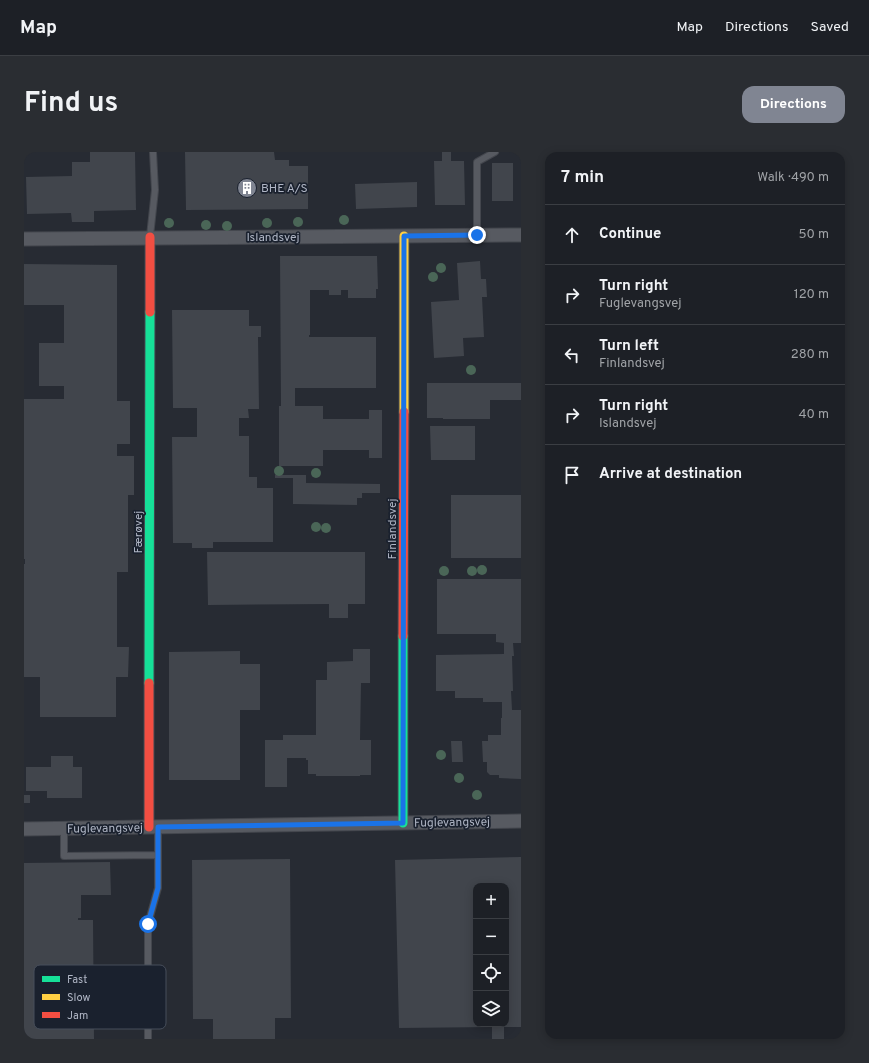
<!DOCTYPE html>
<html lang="en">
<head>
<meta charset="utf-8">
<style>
  :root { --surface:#1d2026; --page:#2a2d32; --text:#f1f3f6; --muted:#a0a3a7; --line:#3b3e43; --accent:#808592 }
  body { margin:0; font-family:Overpass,sans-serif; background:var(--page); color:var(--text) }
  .controls { position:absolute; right:12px; bottom:12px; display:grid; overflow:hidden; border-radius:8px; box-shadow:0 2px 10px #0003 }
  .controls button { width:36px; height:36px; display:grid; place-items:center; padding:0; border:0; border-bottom:1px solid var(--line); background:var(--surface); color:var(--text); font:20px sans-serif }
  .stop { position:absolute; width:12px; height:12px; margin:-9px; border:3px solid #1a73e8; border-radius:50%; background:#fff }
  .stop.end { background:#1a73e8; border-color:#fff; box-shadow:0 1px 4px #0008 }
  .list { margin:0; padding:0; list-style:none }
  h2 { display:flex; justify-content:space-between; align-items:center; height:52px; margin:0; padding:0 16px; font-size:17px }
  h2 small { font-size:13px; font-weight:400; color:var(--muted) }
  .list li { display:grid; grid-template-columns:26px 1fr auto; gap:12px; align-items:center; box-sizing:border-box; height:60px; padding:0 16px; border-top:1px solid var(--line) }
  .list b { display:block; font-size:15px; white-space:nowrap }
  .list p { margin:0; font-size:13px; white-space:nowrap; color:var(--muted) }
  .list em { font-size:13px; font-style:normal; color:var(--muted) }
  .icon { flex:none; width:22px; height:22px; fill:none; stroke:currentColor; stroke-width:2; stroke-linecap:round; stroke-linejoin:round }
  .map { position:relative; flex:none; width:497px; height:887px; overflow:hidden; border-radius:12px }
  header { display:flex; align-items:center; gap:24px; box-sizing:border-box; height:56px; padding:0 20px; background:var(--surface); border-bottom:1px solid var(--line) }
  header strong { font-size:19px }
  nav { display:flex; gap:22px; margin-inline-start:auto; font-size:14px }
  .intro { display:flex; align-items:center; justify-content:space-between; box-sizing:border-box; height:96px; padding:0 24px }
  h1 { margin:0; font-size:28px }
  .button { padding:10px 18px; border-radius:12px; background:var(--accent); color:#fff; font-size:14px; font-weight:700 }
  main { display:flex; gap:24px; padding:0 24px }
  aside { flex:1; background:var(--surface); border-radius:12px; box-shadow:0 2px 10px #0003 }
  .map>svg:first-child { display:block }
  .building { fill:#41454c; fill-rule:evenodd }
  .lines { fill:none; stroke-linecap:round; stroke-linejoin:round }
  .lane-casing { stroke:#43464d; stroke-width:8 }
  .street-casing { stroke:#43464d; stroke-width:15 }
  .fast-casing { stroke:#444850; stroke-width:11 }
  .slow-casing { stroke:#444850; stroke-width:11 }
  .jam-casing { stroke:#444850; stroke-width:11 }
  .lane { stroke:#575a61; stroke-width:6 }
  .street { stroke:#575a61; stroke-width:13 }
  .fast { stroke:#16e098; stroke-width:9 }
  .slow { stroke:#ffcf43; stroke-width:9 }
  .jam { stroke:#f24e42; stroke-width:9 }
  .tree { fill:#4a6657 }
  .route { stroke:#1a73e8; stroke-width:5 }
  .labels { text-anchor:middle; stroke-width:3.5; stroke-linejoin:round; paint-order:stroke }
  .poi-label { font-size:12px; fill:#b0b6c5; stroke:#1a212e; text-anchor:start }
  .street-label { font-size:12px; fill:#b0b6c5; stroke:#1a212e }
  .key { fill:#1a212e; stroke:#474e5b; stroke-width:1 }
  .key-label { font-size:11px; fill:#b0b6c5 }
</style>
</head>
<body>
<header>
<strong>Map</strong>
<nav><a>Map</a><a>Directions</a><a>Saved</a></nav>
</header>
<div class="intro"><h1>Find us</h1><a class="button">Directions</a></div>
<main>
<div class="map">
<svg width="497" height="887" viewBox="0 0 497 887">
  <rect width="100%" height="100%" fill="#272b33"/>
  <path class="building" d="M66,0H111L112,58L70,59V70H48L47,61L3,62L2,25L48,24V10H66Z
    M161,0H250L251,8H265V14H284V57L162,58Z
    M418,0H427V9H440L441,53H411L410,9H418Z
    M468,11H489V49H468Z
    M393,30V55L332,57L331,32Z
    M256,104H353L354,137H352V146H324V138H317V143H305V138H286V183H285V185H352V236H271V254H299V267H345V258H358V306H345V298H299V314H255V254H257Z
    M456,109L457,127H462L463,145H458L460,185L439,186L440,204L410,206L407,150L435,148L433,111Z
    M0,112L93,113V249H106V292H93V304H110V343H104V420H93V495H105L104,525H92V565H16V525H0V412H1V407H0V247H40V234H15V191H40V153H0Z
    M148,158H225V174H237V185H234L235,257H224L225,266H215V284H225V325H233V336H249V390H189V396H168V391H149L148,285H173V256H149Z
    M403,231H497V248H466V267H419V266H403Z
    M406,274H451V308H407Z
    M251,323H282V331L356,332V341H338V346H333V353L269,352V326H251Z
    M427,343H497V406H427Z
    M183,400H341V452H324V466H305V452L184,453Z
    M413,427H497V491H489L490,504H488L489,539H487L488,558H497V627L475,626V623H466L463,620V610H459L458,589H464V583H477V566H478V550H459V546H431V539H412V503L480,502V491L472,490V482H413Z
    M329,497H346V531H337L336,588H347V623H336V624H292V622H284V608H282V606H263V635H241V588H259V583H292V528H303V510L329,509Z
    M216,499V512H236V558H216V628H145V500Z
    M427,589H438L439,610H428Z
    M27,604H49V615H58V646H23V639H2V615H27Z
    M0,643H6V651H0Z
    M497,705V875H480V887H468V875L375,876L371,708ZM452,734H482V872H452Z
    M266,707L267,866H251V887H189V867H169L168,708Z
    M86,710L87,743H57V766H54V768H69L70,887H0V711Z"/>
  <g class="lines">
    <defs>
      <path id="lane" d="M453,83V10L471,0
        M126,84L131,38L129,0
        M134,675V703
        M40,676V704L134,703V736L124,772V887"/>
      <path id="street" d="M0,87L497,83
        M0,677L497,669"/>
      <path id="fast" d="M125,531L126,160
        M379,671V484"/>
      <path id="slow" d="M380,260V84"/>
      <path id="jam" d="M126,160V85
        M379,484L380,260
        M125,675V531"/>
    </defs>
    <use href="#lane" class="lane-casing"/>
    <use href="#street" class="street-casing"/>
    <use href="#fast" class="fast-casing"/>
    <use href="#slow" class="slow-casing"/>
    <use href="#jam" class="jam-casing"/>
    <use href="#lane" class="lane"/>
    <use href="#street" class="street"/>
    <use href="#fast" class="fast"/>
    <use href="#slow" class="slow"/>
    <use href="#jam" class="jam"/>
  </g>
  <g class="tree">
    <circle cx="320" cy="68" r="5"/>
    <circle cx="274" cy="70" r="5"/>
    <circle cx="145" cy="71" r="5"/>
    <circle cx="243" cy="71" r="5"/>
    <circle cx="182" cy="73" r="5"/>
    <circle cx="203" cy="74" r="5"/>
    <circle cx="417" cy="116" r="5"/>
    <circle cx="409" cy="125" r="5"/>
    <circle cx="447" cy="218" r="5"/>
    <circle cx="255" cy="319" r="5"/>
    <circle cx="292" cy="321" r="5"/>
    <circle cx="292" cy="375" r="5"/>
    <circle cx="302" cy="376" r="5"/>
    <circle cx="458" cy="418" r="5"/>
    <circle cx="420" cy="419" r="5"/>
    <circle cx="448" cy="419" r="5"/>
    <circle cx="417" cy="603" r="5"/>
    <circle cx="435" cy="626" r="5"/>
    <circle cx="453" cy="643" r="5"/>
  </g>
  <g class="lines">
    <path class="route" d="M124,772L134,736V675L379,671L380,84L453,83"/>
  </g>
  <defs>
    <symbol id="building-disc" viewBox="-11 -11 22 22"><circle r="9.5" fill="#808592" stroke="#1a212e"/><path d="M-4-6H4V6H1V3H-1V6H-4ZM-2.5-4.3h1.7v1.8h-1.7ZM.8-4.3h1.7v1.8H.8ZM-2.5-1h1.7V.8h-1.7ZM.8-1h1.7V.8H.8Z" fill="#fff"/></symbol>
  </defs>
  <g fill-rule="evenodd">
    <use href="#building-disc" x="212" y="25" width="22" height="22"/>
  </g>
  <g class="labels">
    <g class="poi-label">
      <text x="237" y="40">BHE A/S</text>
    </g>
    <g class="street-label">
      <text x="249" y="89">Islandsvej</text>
      <text transform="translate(368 377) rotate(-90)" y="4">Finlandsvej</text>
      <text transform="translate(114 380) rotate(-90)" y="4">Færøvej</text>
      <text transform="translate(428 670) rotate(-1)" y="4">Fuglevangsvej</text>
      <text transform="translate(81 676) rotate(-1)" y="4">Fuglevangsvej</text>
    </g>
  </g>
  <rect x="10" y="813" width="132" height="64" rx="6" class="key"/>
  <rect x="18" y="824" width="18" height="6" fill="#16e098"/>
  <rect x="18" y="842" width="18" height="6" fill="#ffcf43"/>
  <rect x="18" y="860" width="18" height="6" fill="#f24e42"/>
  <g class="key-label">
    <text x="43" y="831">Fast</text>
    <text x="43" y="849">Slow</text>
    <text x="43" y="867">Jam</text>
  </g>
</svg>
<div class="controls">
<button>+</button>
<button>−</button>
<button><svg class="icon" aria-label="locate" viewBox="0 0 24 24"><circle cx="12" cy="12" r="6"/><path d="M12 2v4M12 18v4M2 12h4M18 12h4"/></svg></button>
<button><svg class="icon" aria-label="layers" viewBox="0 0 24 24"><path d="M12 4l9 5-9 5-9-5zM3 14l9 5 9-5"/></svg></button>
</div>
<div class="stop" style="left:124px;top:772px"></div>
<div class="stop end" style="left:453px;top:83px"></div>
</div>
<aside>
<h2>7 min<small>Walk · 490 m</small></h2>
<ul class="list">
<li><svg class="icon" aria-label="ahead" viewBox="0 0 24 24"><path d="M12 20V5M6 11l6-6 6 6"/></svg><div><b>Continue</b></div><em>50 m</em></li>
<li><svg class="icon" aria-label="right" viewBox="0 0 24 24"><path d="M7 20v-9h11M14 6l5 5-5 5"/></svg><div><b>Turn right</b><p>Fuglevangsvej</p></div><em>120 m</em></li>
<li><svg class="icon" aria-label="left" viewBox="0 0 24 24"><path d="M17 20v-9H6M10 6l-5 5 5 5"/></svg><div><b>Turn left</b><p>Finlandsvej</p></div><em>280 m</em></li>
<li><svg class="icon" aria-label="right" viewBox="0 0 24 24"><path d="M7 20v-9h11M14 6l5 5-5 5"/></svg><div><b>Turn right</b><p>Islandsvej</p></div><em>40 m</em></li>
<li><svg class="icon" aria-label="arrive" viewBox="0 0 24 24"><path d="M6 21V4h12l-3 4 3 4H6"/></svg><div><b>Arrive at destination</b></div></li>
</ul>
</aside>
</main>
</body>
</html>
